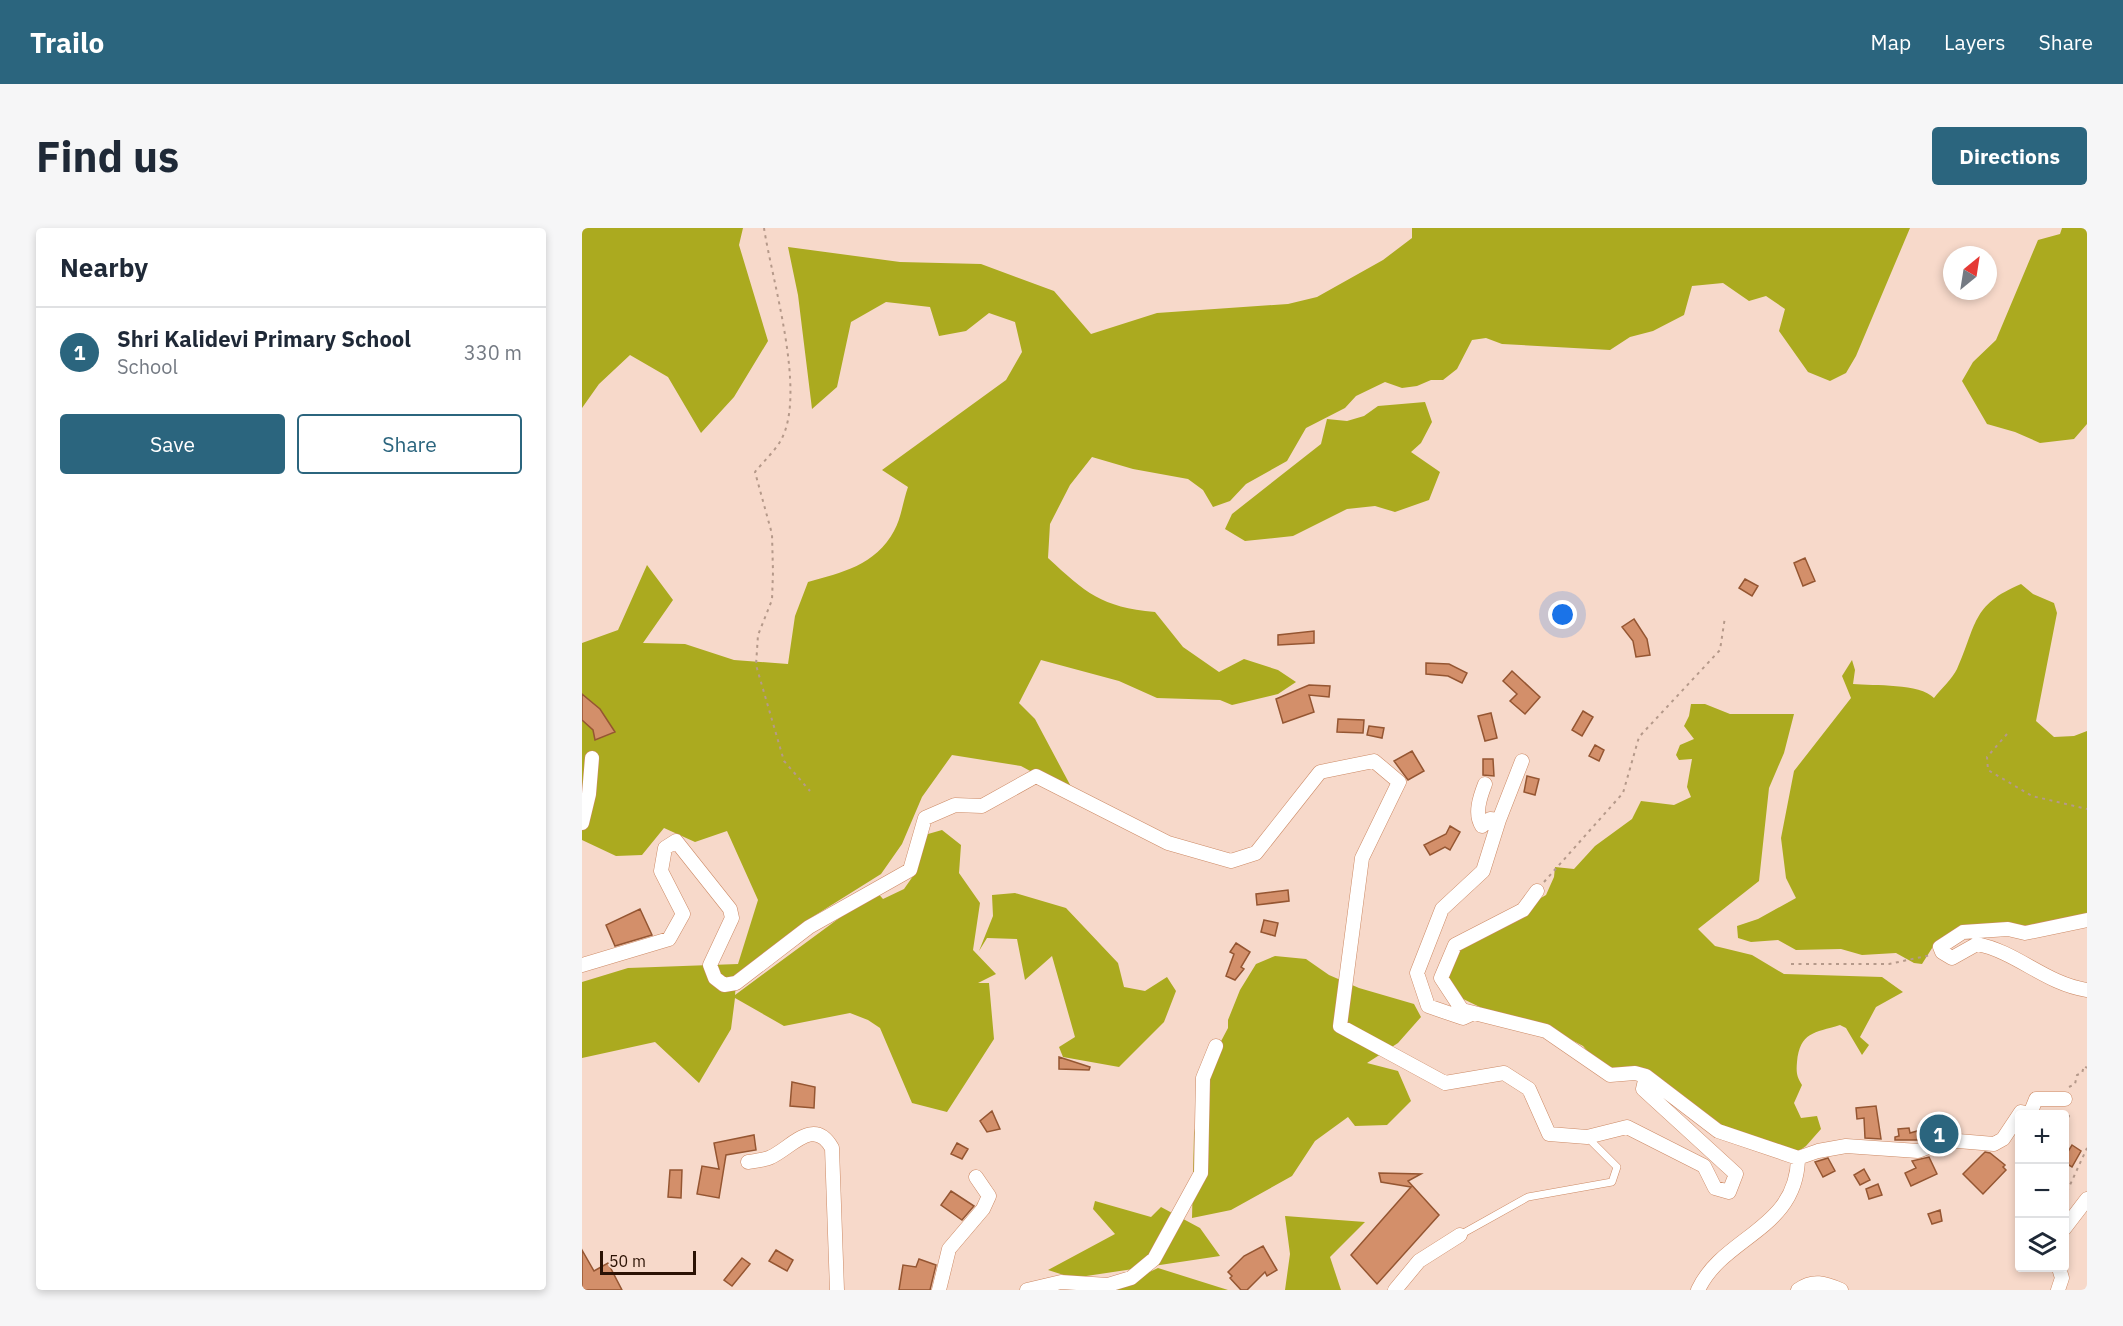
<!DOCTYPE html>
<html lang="en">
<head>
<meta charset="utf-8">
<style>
  :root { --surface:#fff; --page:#f6f6f7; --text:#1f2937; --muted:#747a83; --line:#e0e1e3; --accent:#2b657e }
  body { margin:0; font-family:"IBM Plex Sans",sans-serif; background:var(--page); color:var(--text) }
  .controls { position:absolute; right:18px; bottom:18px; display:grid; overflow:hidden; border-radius:6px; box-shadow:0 3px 9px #0003 }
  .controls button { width:54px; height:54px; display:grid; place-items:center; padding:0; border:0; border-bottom:2px solid var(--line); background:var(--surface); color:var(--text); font:30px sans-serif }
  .compass { position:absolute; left:1361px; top:18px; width:54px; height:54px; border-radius:50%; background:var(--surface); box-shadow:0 3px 9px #0003; rotate:30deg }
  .scale { position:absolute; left:18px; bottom:15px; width:96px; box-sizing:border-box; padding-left:6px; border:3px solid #2b1204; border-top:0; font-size:16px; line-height:21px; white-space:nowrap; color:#2b1204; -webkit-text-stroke:4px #f7d9ca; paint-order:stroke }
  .you { position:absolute; left:981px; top:387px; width:21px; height:21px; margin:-15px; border:4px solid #fff; border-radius:50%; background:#1a73e8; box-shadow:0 0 0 9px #1a73e833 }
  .badge { display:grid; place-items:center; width:39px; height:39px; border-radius:50%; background:var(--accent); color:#fff; font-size:20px; font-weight:700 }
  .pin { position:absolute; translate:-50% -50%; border:3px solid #fff; box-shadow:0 2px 6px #0006 }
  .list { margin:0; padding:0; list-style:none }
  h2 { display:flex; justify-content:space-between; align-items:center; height:78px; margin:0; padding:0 24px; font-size:26px }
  h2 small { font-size:20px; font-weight:400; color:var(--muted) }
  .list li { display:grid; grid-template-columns:39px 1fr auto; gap:18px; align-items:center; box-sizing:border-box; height:90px; padding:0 24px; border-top:2px solid var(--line) }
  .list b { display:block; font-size:22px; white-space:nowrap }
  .list p { margin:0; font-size:20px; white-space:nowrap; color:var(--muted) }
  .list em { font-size:20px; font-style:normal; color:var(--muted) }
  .actions { display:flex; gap:12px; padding:18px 24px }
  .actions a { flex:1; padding:14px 0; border:2px solid var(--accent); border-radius:6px; text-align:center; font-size:21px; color:var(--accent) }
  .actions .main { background:var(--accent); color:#fff }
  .icon { flex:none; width:33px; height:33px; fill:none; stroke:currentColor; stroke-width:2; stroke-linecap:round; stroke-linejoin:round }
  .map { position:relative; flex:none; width:1505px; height:1062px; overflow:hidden; border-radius:6px }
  header { display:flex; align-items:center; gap:36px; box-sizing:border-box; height:84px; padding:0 30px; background:var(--accent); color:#fff }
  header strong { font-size:28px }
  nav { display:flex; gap:33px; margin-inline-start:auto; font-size:21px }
  .intro { display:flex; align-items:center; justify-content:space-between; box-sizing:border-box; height:144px; padding:0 36px }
  h1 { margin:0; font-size:42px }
  .button { padding:15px 27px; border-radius:6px; background:var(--accent); color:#fff; font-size:21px; font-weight:700 }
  main { display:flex; gap:36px; padding:0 36px }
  aside { flex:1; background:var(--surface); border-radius:6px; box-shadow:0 3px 9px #0003 }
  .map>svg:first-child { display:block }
  .forest { fill:#abaa1f }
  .building { fill:#d38f6a; stroke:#955632; stroke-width:1.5 }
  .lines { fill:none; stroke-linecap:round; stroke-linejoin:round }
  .lane-casing { stroke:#cc8964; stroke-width:8 }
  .street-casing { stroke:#cc8964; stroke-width:15 }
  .path { stroke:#b5998a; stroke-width:2; stroke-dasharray:3 4.5; stroke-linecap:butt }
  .lane { stroke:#fff; stroke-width:7 }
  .street { stroke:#fff; stroke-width:14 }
</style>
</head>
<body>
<header>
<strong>Trailo</strong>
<nav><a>Map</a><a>Layers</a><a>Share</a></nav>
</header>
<div class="intro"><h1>Find us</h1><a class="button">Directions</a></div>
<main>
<aside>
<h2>Nearby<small></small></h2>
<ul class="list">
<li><span class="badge">1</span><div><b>Shri Kalidevi Primary School</b><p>School</p></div><em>330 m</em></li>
</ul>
<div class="actions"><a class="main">Save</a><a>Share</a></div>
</aside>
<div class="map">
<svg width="1505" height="1062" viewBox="0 0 1505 1062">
  <rect width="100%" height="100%" fill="#f7d9ca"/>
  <path class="forest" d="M0,0H161L157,17L186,113L152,169L119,205L86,149L48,127L17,156L0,180Z
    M830,0H1328L1274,128L1264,145L1248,153L1226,144L1197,103L1203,81L1184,68L1167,73L1141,55L1110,58L1102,87L1071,103L1048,109L1028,122L920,116L904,110L890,112L875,141L861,152H849L835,158L820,160L803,154L774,168L763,180L724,200L705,233L664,256L648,273L631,279L621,262L606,251L551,241L510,229L488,257L468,296L466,330C504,365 519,379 573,384L601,419L637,444L662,431L696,442L714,454L696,466L650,477L638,472L575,470L537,453L459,432L437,475L453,491L494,568L439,538L370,527L340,569L320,616L299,646L224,693L154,756L153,767L294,663L301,671L322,661L336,641L332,628L346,606L360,602L379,617L377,645L398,675L391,722L414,746L396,755H407L412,811L365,884L330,875L298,800L286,792L268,785L202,798L153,770L149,801L117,855L73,814L0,830V754L46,740L156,736L176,672L145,603L113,614L82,600L60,627L34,628L0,612V415L36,402L65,337L91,372L61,415L103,416L152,432L206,436L213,388L226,354C259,345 294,337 312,303C319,291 321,273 326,259L300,242L424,152L440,124L433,94L407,85L384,103L357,108L348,79L304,74L269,94L255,159L230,181L216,67L206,19L318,34L399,36L472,63L509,106L575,85L706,76L735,69L801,32L830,10Z
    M1480,0H1505V196L1492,211L1458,215L1433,204L1405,196L1380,153L1391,134L1414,112L1456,12L1478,6Z
    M843,174L850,194L839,215L829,224L858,244L847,272L813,284L793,278L765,281L711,308L663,313L643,301L650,286L739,216L745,191L765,193L782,188L796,178Z
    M1439,356L1451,366L1472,375L1475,385L1454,493L1472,509L1492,508L1505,503V687L1467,701L1397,706L1352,717L1340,736L1332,735L1314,725L1280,727L1259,721L1214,722L1196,712L1169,714L1156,710L1155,698L1176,691L1214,670L1204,650L1199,610L1212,543L1269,470L1260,448L1270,432L1273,442L1271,456C1292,458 1338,455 1352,470C1359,461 1370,451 1375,441C1395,397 1389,377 1439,356Z
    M1109,476H1123L1148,486H1212L1202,525L1187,560L1177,653L1116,701L1133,718L1170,727L1202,746L1300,749L1321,764L1294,779L1278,809L1287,817L1280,827L1264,800L1258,797C1232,805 1218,804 1215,834C1214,845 1215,849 1220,857L1212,875L1219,890L1235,888L1239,901L1224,918L1206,931L1152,915L1049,839L1027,840L1014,833L1001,818L961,797L906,783L875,768L864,753L869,722L964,667L972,649L973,639L992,641L1013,618L1050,591L1059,573L1092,577L1109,569L1105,559L1110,531L1097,532L1094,527L1098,517L1112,511L1102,498L1107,488Z
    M433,665L484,680L536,735L542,759L563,763L585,749L594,763L582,794L537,839L481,829L477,819L493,809L470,728L443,752L435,711L405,710L397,723L411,688L410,667Z
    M693,728L724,731L747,747L777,760L832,776L839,789L816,815L785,835L816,843L829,873L805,897L773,898L766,889L733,913L710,948L649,982L610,990L612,905L627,836L646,800V792L658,762L674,736Z
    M513,973L569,989L579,979L618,1000L638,1028L491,1050L466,1042L533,1006L511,981Z
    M703,988L783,994L748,1029L759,1062H703L708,1026Z
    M576,1040L646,1062H529Z"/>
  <path class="building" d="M1223,330L1233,353L1221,358L1212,335Z
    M1163,351L1176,358L1170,368L1157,360Z
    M1052,391L1065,411L1068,427L1054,429L1051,413L1040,399Z
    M732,403V415L696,417V407Z
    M844,435L867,436L885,445L880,455L866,448L844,446Z
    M930,443L958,469L943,486L928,473L935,466L921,453Z
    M727,457L748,458L747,469L727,467L732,484L701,495L694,471Z
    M0,466L18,481L33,504L13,512L11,502L0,492Z
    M1001,483L1011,489L1000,508L990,502Z
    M909,485L915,510L903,513L896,488Z
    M756,491L782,492L781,505L755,504Z
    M787,498L802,500L800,510L785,507Z
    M1013,517L1022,522L1017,533L1007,528Z
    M830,523L842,543L826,552L812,533Z
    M901,531H911L912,548L901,547Z
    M945,548L957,551L953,567L942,564Z
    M868,598L878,604L868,622L863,619L848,627L842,617L864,606Z
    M706,662L707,673L675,677L674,666Z
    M58,681L70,707L33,718L24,697Z
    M682,692L696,695L693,708L679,704Z
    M654,715L668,724L659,739L662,741L653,752L644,748L652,726L648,724Z
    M477,829L508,839L507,842L477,841Z
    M210,854L233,859L232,880L208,878Z
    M1294,878L1299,911L1283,910L1282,890L1275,891L1274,880Z
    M410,883L418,901L405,904L398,893Z
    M1349,899L1351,907L1340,912H1313V909L1317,908L1316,901L1327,900L1328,905Z
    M172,907L174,922L144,927L137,970L115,966L120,938L137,941L132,915Z
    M375,915L386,921L380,931L369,926Z
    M1490,917L1499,923L1490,939L1482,934V930Z
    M1403,924L1408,925L1423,937L1421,939L1424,942L1401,966L1381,946Z
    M1347,929L1355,946L1329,958L1323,945L1334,940L1330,933Z
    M1246,930L1253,943L1241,949L1233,934Z
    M1282,941L1288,952L1278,957L1272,947Z
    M88,942H100L99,970L86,969Z
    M797,945L839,946L826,953L857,987L795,1056L769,1027L829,959L799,954Z
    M1296,956L1300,967L1287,971L1284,961Z
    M369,963L392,978L380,992L359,977Z
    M1358,982L1360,993L1350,996L1346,986Z
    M681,1018L695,1042L685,1048L683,1044L665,1062H659L648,1050L650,1048L646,1044L662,1028Z
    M0,1022L12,1043L26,1035L40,1062H0Z
    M194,1022L211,1032L205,1043L187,1033Z
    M160,1030L168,1036L150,1058L142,1052Z
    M337,1031L354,1037L348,1062H317L321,1037L334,1039Z"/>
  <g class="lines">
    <defs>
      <path id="lane" d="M878,1007L946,969L1030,954L1035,939L1006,910"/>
      <path id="street" d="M940,533L917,592L901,643L860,681L835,745L846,778L881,790L892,785L964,803L1028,847L1053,845L1064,848
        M903,556C898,569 892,586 900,598L908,591L917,592
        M0,595L7,566L10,530
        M1505,692L1443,705L1426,701L1381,704L1358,719L1360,724L1370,730L1395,716C1435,724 1464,756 1505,762
        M0,737L87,711L101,686L79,643L83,620L94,613L148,681L150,690L128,737L133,750L142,757L154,755L227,699L328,642L343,590L373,577L400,578L454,548L586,615L649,633L674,625L738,544L792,533L817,554L780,630L758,798L863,855L922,845L947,861L967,906L1005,909L1045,899L1122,938L1133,960L1147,964L1154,946L1061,861L1064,848L1136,903L1216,930L1236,923L1264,918L1336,923L1364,912L1412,916L1421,911L1439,884L1448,886L1454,871H1483
        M892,785L880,782L859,750L873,717L941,682L955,663
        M166,934C173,933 183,932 189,929C209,920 232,888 250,920L255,1062
        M1482,1001L1505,971
        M357,1062L367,1021L401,981L407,968L394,949
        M445,1062L479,1054L526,1057L549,1050L572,1031L619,945L621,850L634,818
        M813,1062L837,1033L878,1007
        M1116,1062C1141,1008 1215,1002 1216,930
        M1216,1062C1231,1051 1243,1055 1259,1062
        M1476,1062L1480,1050L1477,1040"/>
    </defs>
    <use href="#lane" class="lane-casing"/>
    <use href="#street" class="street-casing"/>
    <path class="path" d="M182,0C190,53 225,165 199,212C193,223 181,234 173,244L190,306L191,344L190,372L176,407L174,437L202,533L228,563
      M1425,506L1405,529L1406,542L1450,568L1505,581
      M962,654L1041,565L1057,509L1138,422L1143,389
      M1209,736H1307L1349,727
      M1487,859L1493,856L1495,847L1500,845L1502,838L1505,840
      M1482,896L1487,888L1485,883
      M1482,970L1505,920"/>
    <use href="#lane" class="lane"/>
    <use href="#street" class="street"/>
  </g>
</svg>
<div class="controls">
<button>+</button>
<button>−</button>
<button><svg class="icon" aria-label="layers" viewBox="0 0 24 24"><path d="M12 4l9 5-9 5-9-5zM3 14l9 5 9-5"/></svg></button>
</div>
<svg class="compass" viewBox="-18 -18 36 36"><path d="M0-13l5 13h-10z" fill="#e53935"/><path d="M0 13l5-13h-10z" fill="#747a83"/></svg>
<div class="scale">50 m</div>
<div class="you"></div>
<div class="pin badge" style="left:1357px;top:906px">1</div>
</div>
</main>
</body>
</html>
